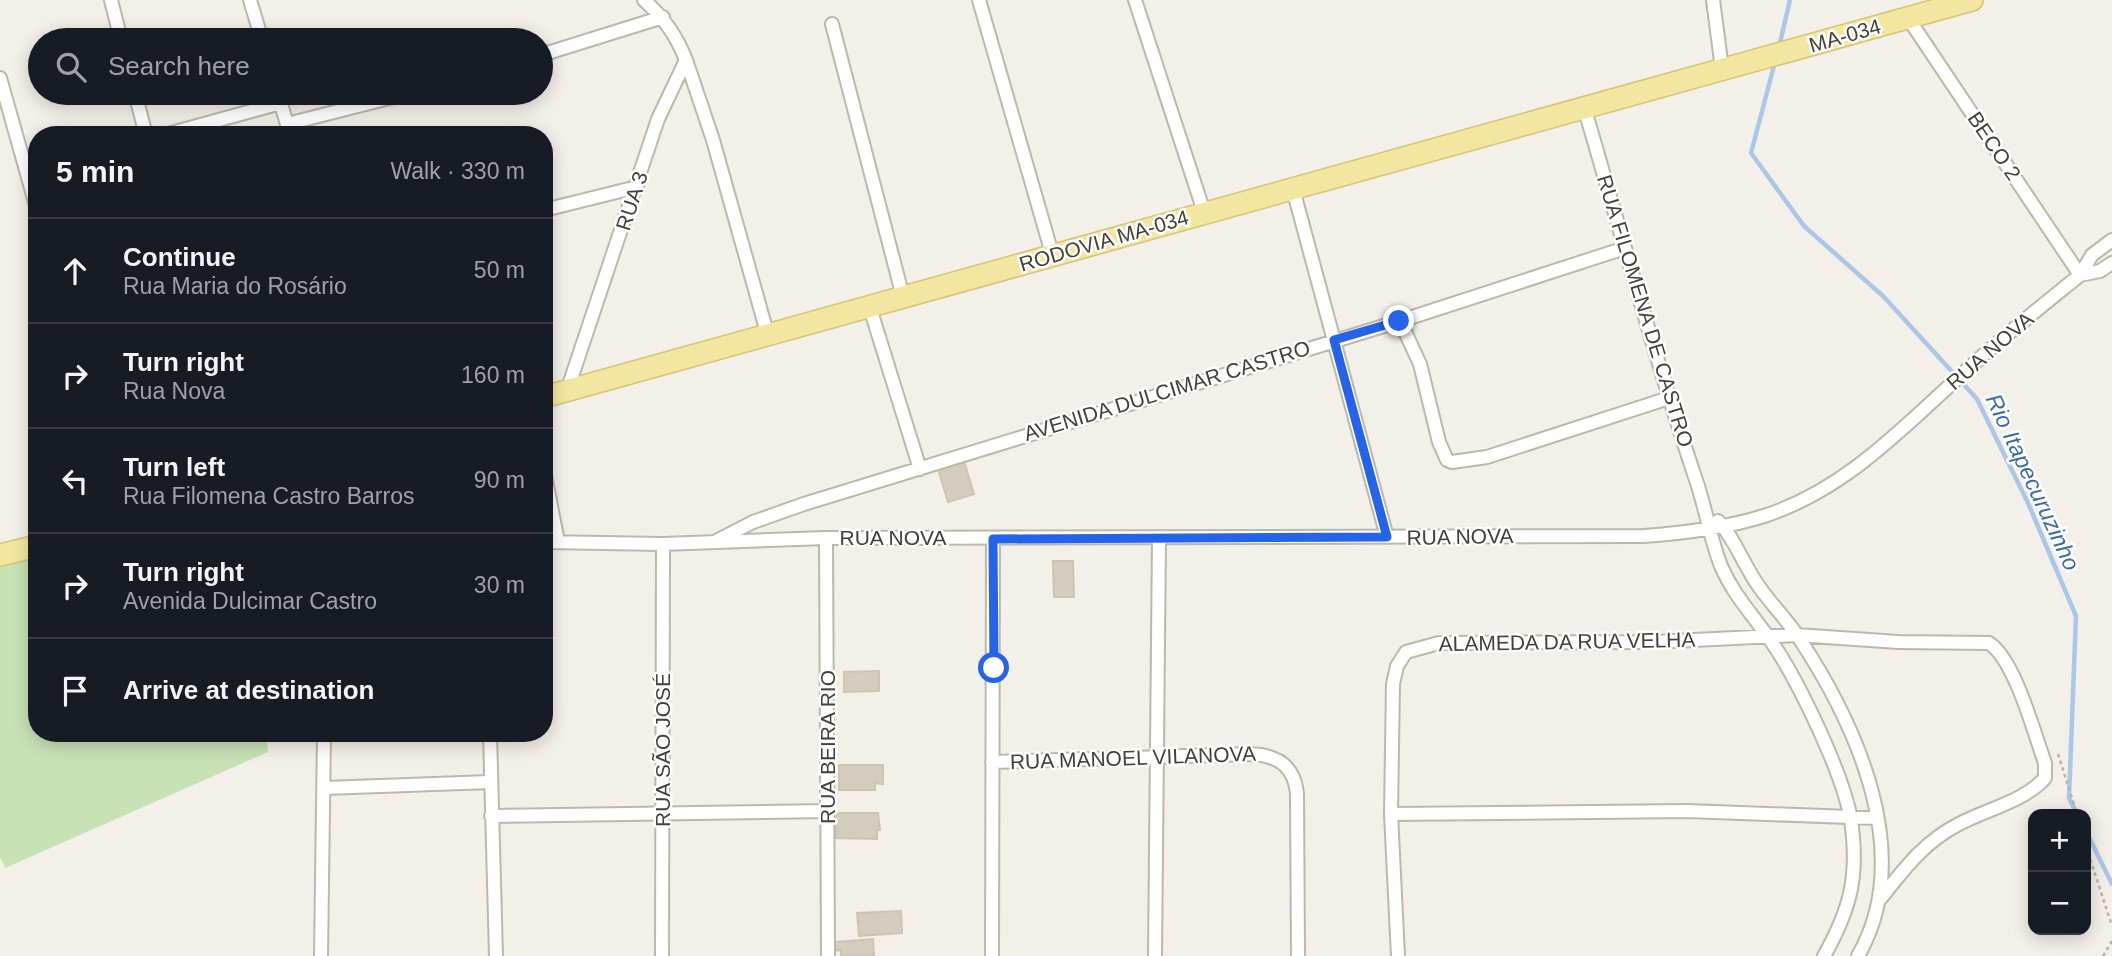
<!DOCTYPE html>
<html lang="en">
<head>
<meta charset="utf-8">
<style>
  :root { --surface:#171b24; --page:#242831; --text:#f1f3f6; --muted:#9ea1a6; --line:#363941 }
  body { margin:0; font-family:Helvetica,sans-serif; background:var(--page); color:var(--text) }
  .controls { position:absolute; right:21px; bottom:21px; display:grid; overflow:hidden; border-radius:14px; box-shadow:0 4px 18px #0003 }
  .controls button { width:63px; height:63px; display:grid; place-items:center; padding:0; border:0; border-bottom:2px solid var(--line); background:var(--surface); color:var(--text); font:35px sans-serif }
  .stop { position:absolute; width:21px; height:21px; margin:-16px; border:5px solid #2563eb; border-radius:50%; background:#fff }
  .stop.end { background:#2563eb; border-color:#fff; box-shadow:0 2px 7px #0008 }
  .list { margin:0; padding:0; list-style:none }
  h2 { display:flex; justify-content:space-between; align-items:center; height:91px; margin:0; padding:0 28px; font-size:30px }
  h2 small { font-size:23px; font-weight:400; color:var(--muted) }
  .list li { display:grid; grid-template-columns:46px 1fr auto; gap:21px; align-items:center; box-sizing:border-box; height:105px; padding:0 28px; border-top:2px solid var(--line) }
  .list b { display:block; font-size:26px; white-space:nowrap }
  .list p { margin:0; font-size:23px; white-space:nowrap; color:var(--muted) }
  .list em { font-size:23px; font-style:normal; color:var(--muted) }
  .icon { flex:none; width:38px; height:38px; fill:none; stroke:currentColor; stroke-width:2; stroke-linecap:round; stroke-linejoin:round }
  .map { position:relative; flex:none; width:2112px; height:956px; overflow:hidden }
  .search { position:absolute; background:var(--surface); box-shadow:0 4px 18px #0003; left:28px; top:28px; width:525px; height:77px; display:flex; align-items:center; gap:18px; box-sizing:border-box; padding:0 24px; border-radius:38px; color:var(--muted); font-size:26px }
  .panel { position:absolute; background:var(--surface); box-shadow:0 4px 18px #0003; left:28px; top:126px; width:525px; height:616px; border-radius:28px }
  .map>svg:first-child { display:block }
  .green { fill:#c8e2b5 }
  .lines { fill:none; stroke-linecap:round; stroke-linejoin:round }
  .stream { stroke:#abc7e8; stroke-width:4.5 }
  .building { fill:#d2cdbe; stroke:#ccc5b2; stroke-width:2 }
  .street-casing { stroke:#bcb8ab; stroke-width:16 }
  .primary-casing { stroke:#d6c472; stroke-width:24 }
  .path { stroke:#bcb59e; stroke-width:2.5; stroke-dasharray:3.5 3.5; stroke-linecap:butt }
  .street { stroke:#fff; stroke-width:12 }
  .primary { stroke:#f3e6a0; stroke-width:21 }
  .route { stroke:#2563eb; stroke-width:9 }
  .labels { text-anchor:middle; stroke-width:5; stroke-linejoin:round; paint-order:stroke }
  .street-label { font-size:21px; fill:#444137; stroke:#fff }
  .water-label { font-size:23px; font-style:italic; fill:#3d6ba4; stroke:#fff }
</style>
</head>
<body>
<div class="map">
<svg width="2112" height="956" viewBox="0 0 2112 956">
  <rect width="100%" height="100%" fill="#f2f0e8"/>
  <path class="green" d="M37,558V733H266L268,752L5,868L0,857V565Z"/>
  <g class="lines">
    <path class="stream" d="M1779,47L1790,0
      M1775,62L1751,153L1804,226L1883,296L1977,399L2028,503L2076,616L2069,798L2077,814
      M2086,831L2112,884"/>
  </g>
  <path class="building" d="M964,461L974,494L948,502L938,469Z
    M1053,561H1073L1074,597H1054Z
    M879,671V691L844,692V672Z
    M839,765H883V784L875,783V790H839Z
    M836,813H878L880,830H877V839L836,838Z
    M901,911L902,933L859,936L857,913Z
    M873,939L874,956H841V950L835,951V942Z"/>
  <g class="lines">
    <defs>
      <path id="street" d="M111,0L121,40
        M250,0L262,40
        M979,0L1053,257
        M1135,0L1204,212
        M1713,0L1722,69
        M1908,18L2080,275
        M832,24L903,297
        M541,55L663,17
        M686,60L713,140L768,336
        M0,78L37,209
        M135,93L146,135
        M278,93L290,135
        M1585,110C1621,233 1655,358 1696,480C1706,509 1710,538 1721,566C1733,594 1751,613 1768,637C1796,675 1843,773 1851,820C1859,875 1851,908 1824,956
        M287,124L409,93
        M164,135L281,103
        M1293,189L1387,537
        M544,210L637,187
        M2080,275L2100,271L2112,263
        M870,308L920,469
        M1400,321L1420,364L1439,442L1447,460L1452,462L1487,457L1669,398
        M567,391L658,119L686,60C676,35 664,18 644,0
        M544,470L558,542
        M1718,521C1733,535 1746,570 1760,588C1772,605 1788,621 1799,638C1857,726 1916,855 1858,956
        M826,538L828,956
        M716,541L753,522L804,504L1400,321L1625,248
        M544,542L663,544L826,538L1644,536C1684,533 1726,528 1764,516C1848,489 1906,424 1970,367C2005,335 2043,305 2080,275L2092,255L2112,240
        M490,733L496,956
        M992,762L1250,754C1277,755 1294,765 1297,793L1298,956
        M325,788L490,782
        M1391,814L1687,811L1876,818
        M491,816L829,811
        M321,956L324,733
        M662,956L663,544
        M992,956L993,539
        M1155,956L1159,537
        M1398,956L1391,814L1393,684L1397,666L1406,652L1439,643L1654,642L1797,635L1898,642L1989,643C2015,660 2034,733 2045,763V778C2025,801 1985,810 1959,824C1925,841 1904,869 1881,898"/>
      <path id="primary" d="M544,397L1972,0
        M0,555L37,546"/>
    </defs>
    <use href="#street" class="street-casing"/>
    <use href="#primary" class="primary-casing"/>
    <path class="path" d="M2058,754L2077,814
      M2086,846L2112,926
      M2103,956L2112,941"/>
    <use href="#street" class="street"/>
    <use href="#primary" class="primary"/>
  </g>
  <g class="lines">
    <path class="route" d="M994,668L993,539L1387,537L1334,340L1399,321"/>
  </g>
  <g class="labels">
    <g class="street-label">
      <text transform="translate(1845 36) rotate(-16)" y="7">MA-034</text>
      <text transform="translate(1994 146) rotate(56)" y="7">BECO 2</text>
      <text transform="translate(632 201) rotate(-72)" y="7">RUA 3</text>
      <text transform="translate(1104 241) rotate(-16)" y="7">RODOVIA MA-034</text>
      <text transform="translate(1645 311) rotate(73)" y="7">RUA FILOMENA DE CASTRO</text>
      <text transform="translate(1990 351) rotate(-41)" y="7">RUA NOVA</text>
      <text transform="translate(1167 391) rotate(-17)" y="7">AVENIDA DULCIMAR CASTRO</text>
      <text transform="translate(1460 537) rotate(-1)" y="7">RUA NOVA</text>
      <text x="893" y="545">RUA NOVA</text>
      <text transform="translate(1567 642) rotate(-1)" y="7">ALAMEDA DA RUA VELHA</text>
      <text transform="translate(828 747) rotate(-90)" y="7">RUA BEIRA RIO</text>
      <text transform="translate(663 750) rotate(-90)" y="7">RUA SÃO JOSÉ</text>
      <text transform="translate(1133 758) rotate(-2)" y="7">RUA MANOEL VILANOVA</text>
    </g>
    <g class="water-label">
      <text transform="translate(2033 482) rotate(65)" y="8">Rio Itapecuruzinho</text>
    </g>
  </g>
</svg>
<div class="controls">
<button>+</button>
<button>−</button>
</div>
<div class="stop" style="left:994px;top:668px"></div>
<div class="stop end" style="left:1399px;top:321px"></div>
<div class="search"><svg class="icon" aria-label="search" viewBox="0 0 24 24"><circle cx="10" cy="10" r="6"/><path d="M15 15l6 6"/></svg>Search here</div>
<section class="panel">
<h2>5 min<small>Walk · 330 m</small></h2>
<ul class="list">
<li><svg class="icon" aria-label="ahead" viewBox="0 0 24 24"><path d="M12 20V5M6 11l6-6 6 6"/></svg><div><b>Continue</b><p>Rua Maria do Rosário</p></div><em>50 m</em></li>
<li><svg class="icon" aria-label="right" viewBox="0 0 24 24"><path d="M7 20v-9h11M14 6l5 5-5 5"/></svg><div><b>Turn right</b><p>Rua Nova</p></div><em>160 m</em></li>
<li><svg class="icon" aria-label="left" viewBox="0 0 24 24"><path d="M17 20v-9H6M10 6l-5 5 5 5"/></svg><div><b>Turn left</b><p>Rua Filomena Castro Barros</p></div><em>90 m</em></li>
<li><svg class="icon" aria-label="right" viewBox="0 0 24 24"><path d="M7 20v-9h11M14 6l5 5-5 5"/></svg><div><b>Turn right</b><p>Avenida Dulcimar Castro</p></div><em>30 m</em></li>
<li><svg class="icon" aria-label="arrive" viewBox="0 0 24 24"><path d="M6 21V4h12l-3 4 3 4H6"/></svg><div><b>Arrive at destination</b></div></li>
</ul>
</section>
</div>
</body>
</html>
